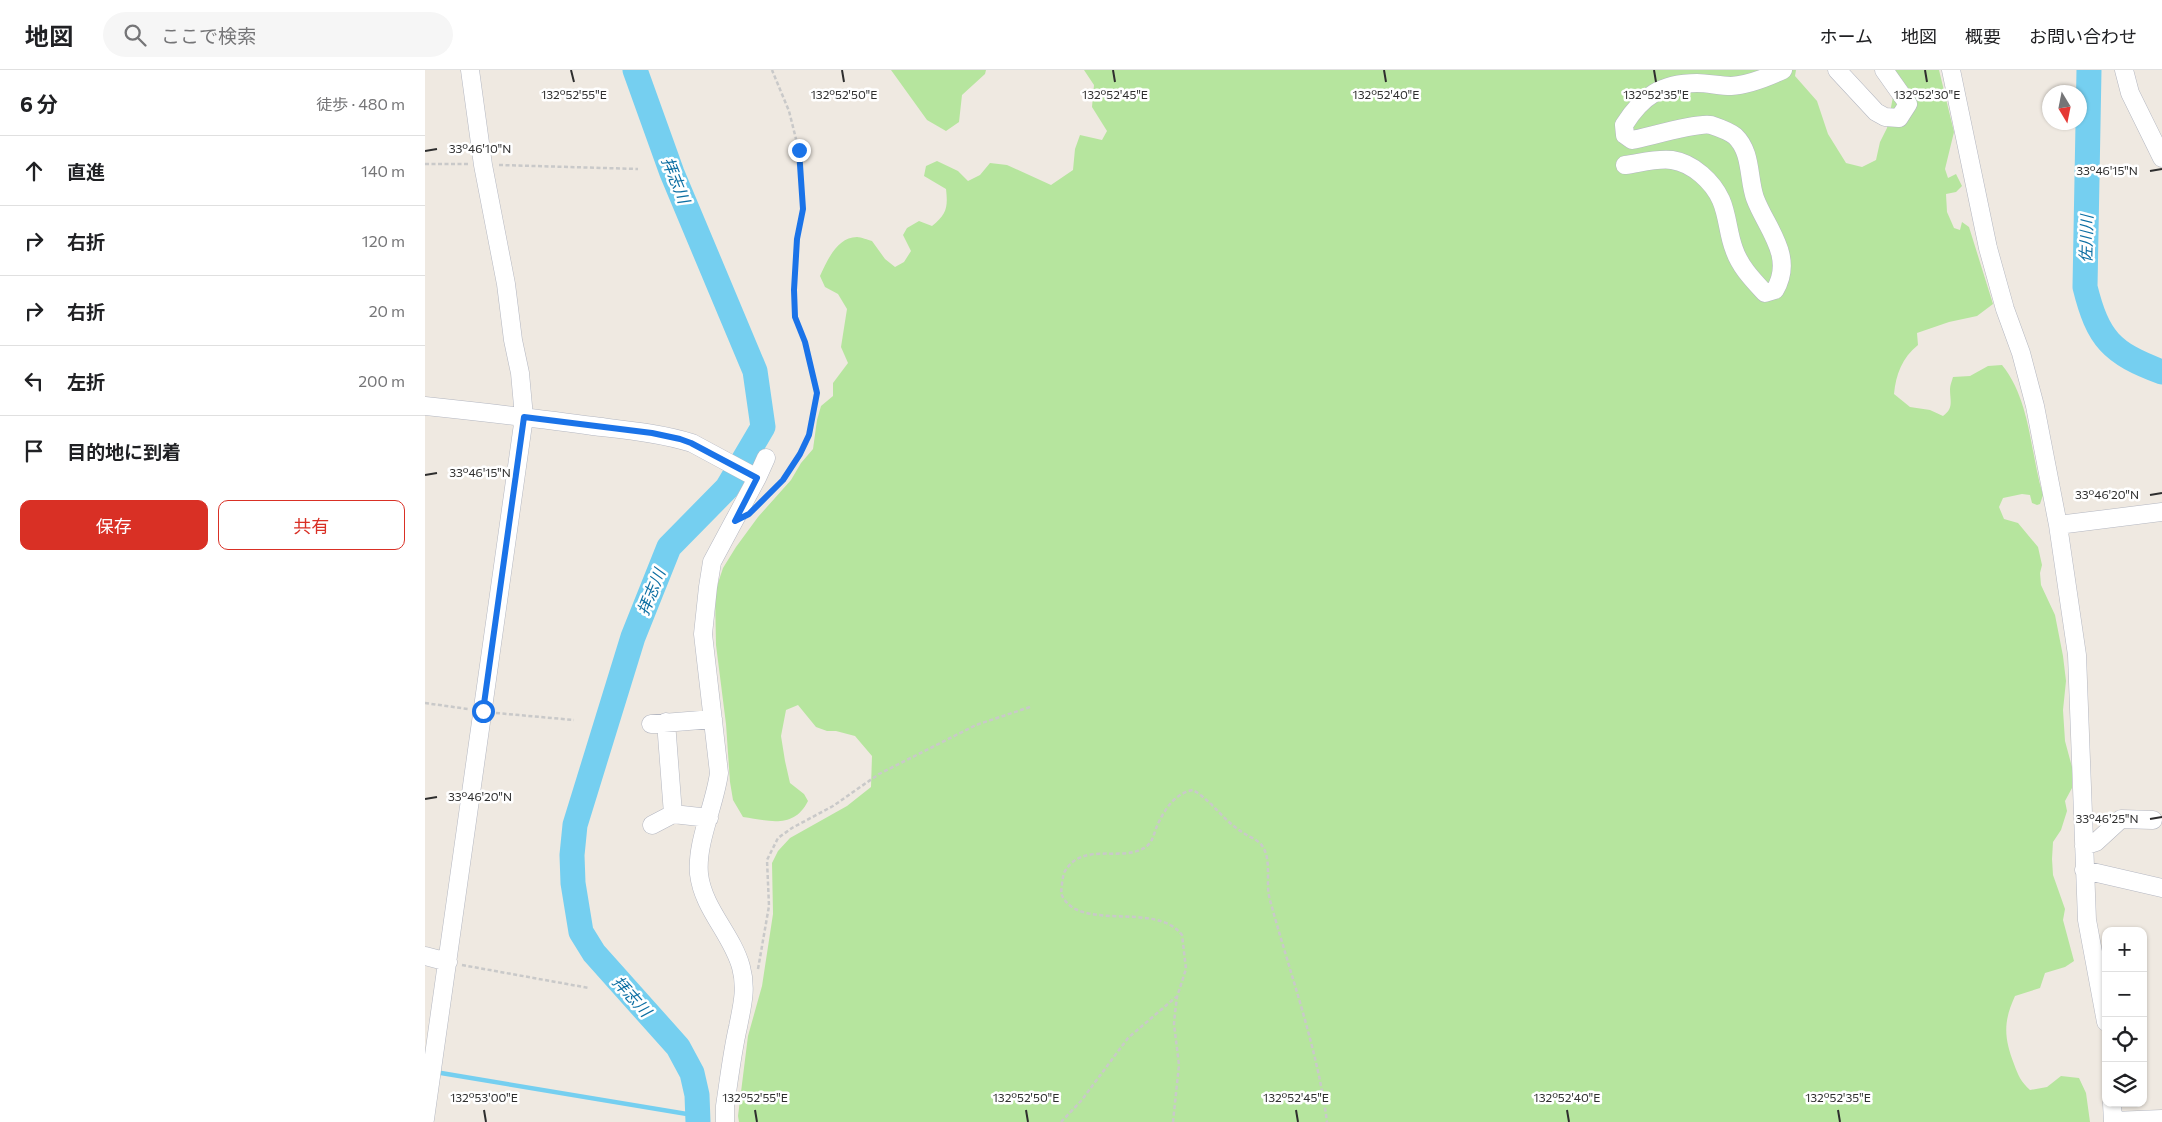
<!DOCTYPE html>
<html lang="ja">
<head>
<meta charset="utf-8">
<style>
  :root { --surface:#fff; --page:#f6f6f6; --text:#202124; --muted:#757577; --line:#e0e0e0; --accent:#d93025 }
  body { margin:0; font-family:Commissioner,"Noto Sans JP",sans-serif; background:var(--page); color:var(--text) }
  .controls { position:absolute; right:15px; bottom:15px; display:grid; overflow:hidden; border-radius:10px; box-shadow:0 1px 4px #0004 }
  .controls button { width:45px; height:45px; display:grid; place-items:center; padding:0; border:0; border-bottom:1px solid var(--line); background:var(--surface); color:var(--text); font:25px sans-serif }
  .compass { position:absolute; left:1617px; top:15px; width:45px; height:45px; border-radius:50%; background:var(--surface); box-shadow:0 1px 4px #0004; rotate:170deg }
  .stop { position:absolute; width:15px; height:15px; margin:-11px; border:4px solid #1a73e8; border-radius:50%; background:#fff }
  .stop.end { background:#1a73e8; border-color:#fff; box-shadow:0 1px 5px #0008 }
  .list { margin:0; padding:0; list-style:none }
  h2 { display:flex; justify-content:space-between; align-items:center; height:65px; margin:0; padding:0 20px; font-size:21px }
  h2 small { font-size:16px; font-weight:400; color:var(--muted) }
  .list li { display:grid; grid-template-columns:32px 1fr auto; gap:15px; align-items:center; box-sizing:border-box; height:70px; padding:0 20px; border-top:1px solid var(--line) }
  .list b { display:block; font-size:19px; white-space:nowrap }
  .list em { font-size:16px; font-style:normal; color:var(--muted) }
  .actions { display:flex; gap:10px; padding:15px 20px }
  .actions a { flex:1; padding:11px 0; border:1px solid var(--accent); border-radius:10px; text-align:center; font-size:18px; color:var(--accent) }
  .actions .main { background:var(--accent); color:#fff }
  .icon { flex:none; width:28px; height:28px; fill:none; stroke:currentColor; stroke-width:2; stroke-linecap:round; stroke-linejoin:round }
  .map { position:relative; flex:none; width:1737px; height:1052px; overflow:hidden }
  header { display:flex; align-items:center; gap:30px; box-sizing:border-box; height:70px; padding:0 25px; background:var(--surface); border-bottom:1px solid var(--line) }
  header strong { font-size:24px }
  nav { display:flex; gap:28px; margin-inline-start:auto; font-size:18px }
  .search { width:350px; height:45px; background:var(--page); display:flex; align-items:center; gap:12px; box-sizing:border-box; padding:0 18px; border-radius:28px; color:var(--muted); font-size:19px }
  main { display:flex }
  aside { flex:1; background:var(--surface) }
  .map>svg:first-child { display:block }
  .green { fill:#b6e59e }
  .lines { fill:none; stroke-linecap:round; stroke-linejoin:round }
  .stream { stroke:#75cff0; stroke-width:4.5 }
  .river { stroke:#75cff0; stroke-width:25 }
  .minor-casing { stroke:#b4b7c1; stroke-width:19 }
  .path { stroke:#c9c9c9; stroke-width:2.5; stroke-dasharray:4 2.5; stroke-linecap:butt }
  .minor { stroke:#fff; stroke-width:18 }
  .route { stroke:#1a73e8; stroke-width:6 }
  .ticks { fill:none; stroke:#2e2e2e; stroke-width:2 }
  .labels { text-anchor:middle; stroke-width:5; stroke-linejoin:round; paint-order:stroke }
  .water-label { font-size:16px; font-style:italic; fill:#0d6fa3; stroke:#fff }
  .ticks-label { font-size:12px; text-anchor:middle; fill:#2e2e2e; stroke:#fff; stroke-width:5; stroke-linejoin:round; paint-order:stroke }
</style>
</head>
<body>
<header>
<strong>地図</strong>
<div class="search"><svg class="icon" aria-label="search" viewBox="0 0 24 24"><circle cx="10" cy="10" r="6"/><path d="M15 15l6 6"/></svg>ここで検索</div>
<nav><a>ホーム</a><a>地図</a><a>概要</a><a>お問い合わせ</a></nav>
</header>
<main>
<aside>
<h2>6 分<small>徒歩 · 480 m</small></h2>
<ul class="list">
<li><svg class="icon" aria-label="ahead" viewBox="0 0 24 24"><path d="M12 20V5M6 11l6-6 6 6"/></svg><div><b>直進</b></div><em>140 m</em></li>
<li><svg class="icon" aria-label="right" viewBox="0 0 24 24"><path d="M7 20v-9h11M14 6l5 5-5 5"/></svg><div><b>右折</b></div><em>120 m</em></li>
<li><svg class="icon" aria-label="right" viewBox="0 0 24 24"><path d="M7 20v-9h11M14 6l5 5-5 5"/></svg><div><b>右折</b></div><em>20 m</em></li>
<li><svg class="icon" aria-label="left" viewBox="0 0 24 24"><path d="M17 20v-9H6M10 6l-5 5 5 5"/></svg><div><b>左折</b></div><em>200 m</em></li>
<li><svg class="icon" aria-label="arrive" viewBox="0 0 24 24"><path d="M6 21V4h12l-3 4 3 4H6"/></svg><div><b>目的地に到着</b></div></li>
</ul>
<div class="actions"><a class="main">保存</a><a>共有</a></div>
</aside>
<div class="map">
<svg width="1737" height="1052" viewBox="0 0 1737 1052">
  <rect width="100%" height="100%" fill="#efe9e1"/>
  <path class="green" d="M466,0H561L560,4L537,25L534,52L521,61L502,50Z
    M659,0H1371L1370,6L1392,31L1403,64L1421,93L1437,97L1451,90L1455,72L1462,58L1472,6L1470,0H1514L1529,62L1520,99L1523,108L1531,104L1537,116L1531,122L1521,124L1522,142L1529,158L1535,160L1537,152L1544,157L1568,234L1552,246L1524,252L1492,263L1493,275C1477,288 1471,304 1469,324L1485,337L1505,340L1518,346C1529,338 1525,331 1525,319C1525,315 1527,311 1528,307L1545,306L1563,296L1577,295C1606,331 1605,383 1618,425L1615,434L1612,435L1607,433L1605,425L1597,424L1578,428L1574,437L1579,449L1593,453L1613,477L1617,495L1615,503L1616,515L1630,545L1638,586L1641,611L1638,640L1640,671L1647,697V718L1640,731L1642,741L1636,760L1628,772L1627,789L1628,805L1640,839L1638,850L1649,891L1640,897L1620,903L1615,918L1590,926C1578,952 1579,968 1589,994C1593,1005 1596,1012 1605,1020L1622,1017L1636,1006L1654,1008L1661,1023L1665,1052H314L313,1046L323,966L337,916L348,844L347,793L353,781L365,768L422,736L446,717L447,686L430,666L411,661H402L391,657L373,635L361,640L356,666L360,691L365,713L379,724L383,731C369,759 345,751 318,747L308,730L305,712L301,654L291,575L290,522L298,498L311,477L333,447L366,410L376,393L388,379L392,350L396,336L408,326V313L423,293L416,277L422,239L413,224L400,217L395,206C402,191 412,167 432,167C436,167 443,170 447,171L460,189L470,197L479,192L486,181L478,165L482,158L494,151L507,156C522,144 523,137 521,119L499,106L501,96L512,91L533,101L543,111L555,105L565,93L582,95L626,115L648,100L650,79L655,65L677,70L682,61L667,37L669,15Z"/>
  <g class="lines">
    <path class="stream" d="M16,1003L274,1046"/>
    <path class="river" d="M210,0L247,103L330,301L338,357L302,418L244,477L208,567L150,755L147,785L148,813L156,862L169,883L253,977L267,1003L272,1025L273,1052
      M1664,0L1660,217C1673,269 1686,283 1737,302"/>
    <defs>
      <path id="minor" d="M1412,0L1451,42L1460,47L1474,48L1483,34L1459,0
        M1526,0L1563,178L1580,239L1596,283L1610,336L1633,455L1652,585L1662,850L1681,952
        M1699,0L1705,23L1737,88
        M1200,95C1215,93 1232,88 1247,90C1268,93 1288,112 1296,130C1303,146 1303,164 1309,179C1315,197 1328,210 1340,223L1350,220C1370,186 1341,158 1330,128C1323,108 1327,82 1310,66C1305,62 1292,57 1286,55C1274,52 1223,67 1207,70L1200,65L1199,55C1217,26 1237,13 1272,13C1283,13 1295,16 1306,16C1323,15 1343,7 1358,0
        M0,336C56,342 112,348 168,356C201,360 235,363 267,373L332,408
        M1633,455L1737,442
        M241,652L248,744
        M226,654L288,649
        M227,755L248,744L284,748
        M1659,776L1671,772L1696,749L1728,750
        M1659,800L1737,818
        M0,886L23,892
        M1687,1033L1688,1052
        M0,1049L99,347L95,303L88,270L81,214L58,95L45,0
        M1688,1051L1737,1049
        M300,1052V1036C304,1010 307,983 313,957C317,936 322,919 316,897C307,864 278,839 274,804C271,772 290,735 294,703L278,564L283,517L287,492L332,408L341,388"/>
    </defs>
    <use href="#minor" class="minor-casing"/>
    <path class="path" d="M0,94H44
      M74,95L213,99
      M340,428L359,409L375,384L384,365L392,323L380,271L370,247L369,219L372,169L377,139L374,81L364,41L347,0
      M0,633L43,639
      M71,643L149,650
      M37,895L164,918
      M333,899L344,836L342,790L353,768L367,758L408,736L454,704L551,655L605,637
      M636,1052L656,1031L703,968L751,927
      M748,1052L754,995L749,954L750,943L752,927L761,899L757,865C731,830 651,864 636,823C637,816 637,807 640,801C659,770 698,794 722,776C728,771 729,763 732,756C739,740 750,723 768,720C787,731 799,751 817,762C824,767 834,770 838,777C847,792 840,814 845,830C865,904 892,976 902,1052"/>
    <use href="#minor" class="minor"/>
  </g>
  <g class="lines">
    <path class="route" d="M58,641L99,347L227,363L255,369L266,373L332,408L310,451L324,444L358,410L375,384L384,365L392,323L380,272L370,247L369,220L372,169L378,139L374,80"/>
  </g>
  <path class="ticks" d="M146,0L149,12M417,0L419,12M688,0L690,12M959,0L961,12M1229,0L1231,12M1500,0L1502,12M0,81L12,79M1725,101L1737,99M0,405L12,403M1725,425L1737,423M0,729L12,727M1725,749L1737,747M59,1040L61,1052M330,1040L332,1052M601,1040L603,1052M871,1040L873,1052M1142,1040L1144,1052M1413,1040L1415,1052"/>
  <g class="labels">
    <g class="water-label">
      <text transform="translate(251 110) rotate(68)" y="6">拝志川</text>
      <text transform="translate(1661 169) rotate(-89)" y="6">佐川川</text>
      <text transform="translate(226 522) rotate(-68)" y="6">拝志川</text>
      <text transform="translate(207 926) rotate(48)" y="6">拝志川</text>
    </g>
  </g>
  <g class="ticks-label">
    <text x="690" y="29">132°52'45"E</text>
    <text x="1231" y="29">132°52'35"E</text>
    <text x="1502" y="29">132°52'30"E</text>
    <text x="149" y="29">132°52'55"E</text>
    <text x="419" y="29">132°52'50"E</text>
    <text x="961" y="29">132°52'40"E</text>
    <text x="55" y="83">33°46'10"N</text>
    <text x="1682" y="105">33°46'15"N</text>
    <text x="55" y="407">33°46'15"N</text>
    <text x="1682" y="429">33°46'20"N</text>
    <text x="55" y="731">33°46'20"N</text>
    <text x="1682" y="753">33°46'25"N</text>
    <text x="59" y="1032">132°53'00"E</text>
    <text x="330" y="1032">132°52'55"E</text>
    <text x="601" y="1032">132°52'50"E</text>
    <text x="871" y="1032">132°52'45"E</text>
    <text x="1142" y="1032">132°52'40"E</text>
    <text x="1413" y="1032">132°52'35"E</text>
  </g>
</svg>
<div class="controls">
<button>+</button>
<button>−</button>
<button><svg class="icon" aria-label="locate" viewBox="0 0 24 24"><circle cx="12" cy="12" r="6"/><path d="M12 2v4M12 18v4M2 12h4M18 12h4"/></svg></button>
<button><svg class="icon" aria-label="layers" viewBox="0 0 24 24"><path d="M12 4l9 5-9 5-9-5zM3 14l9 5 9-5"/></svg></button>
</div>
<svg class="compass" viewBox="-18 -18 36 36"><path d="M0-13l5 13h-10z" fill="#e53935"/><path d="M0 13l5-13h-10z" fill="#757577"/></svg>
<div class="stop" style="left:58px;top:641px"></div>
<div class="stop end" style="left:374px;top:80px"></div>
</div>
</main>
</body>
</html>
